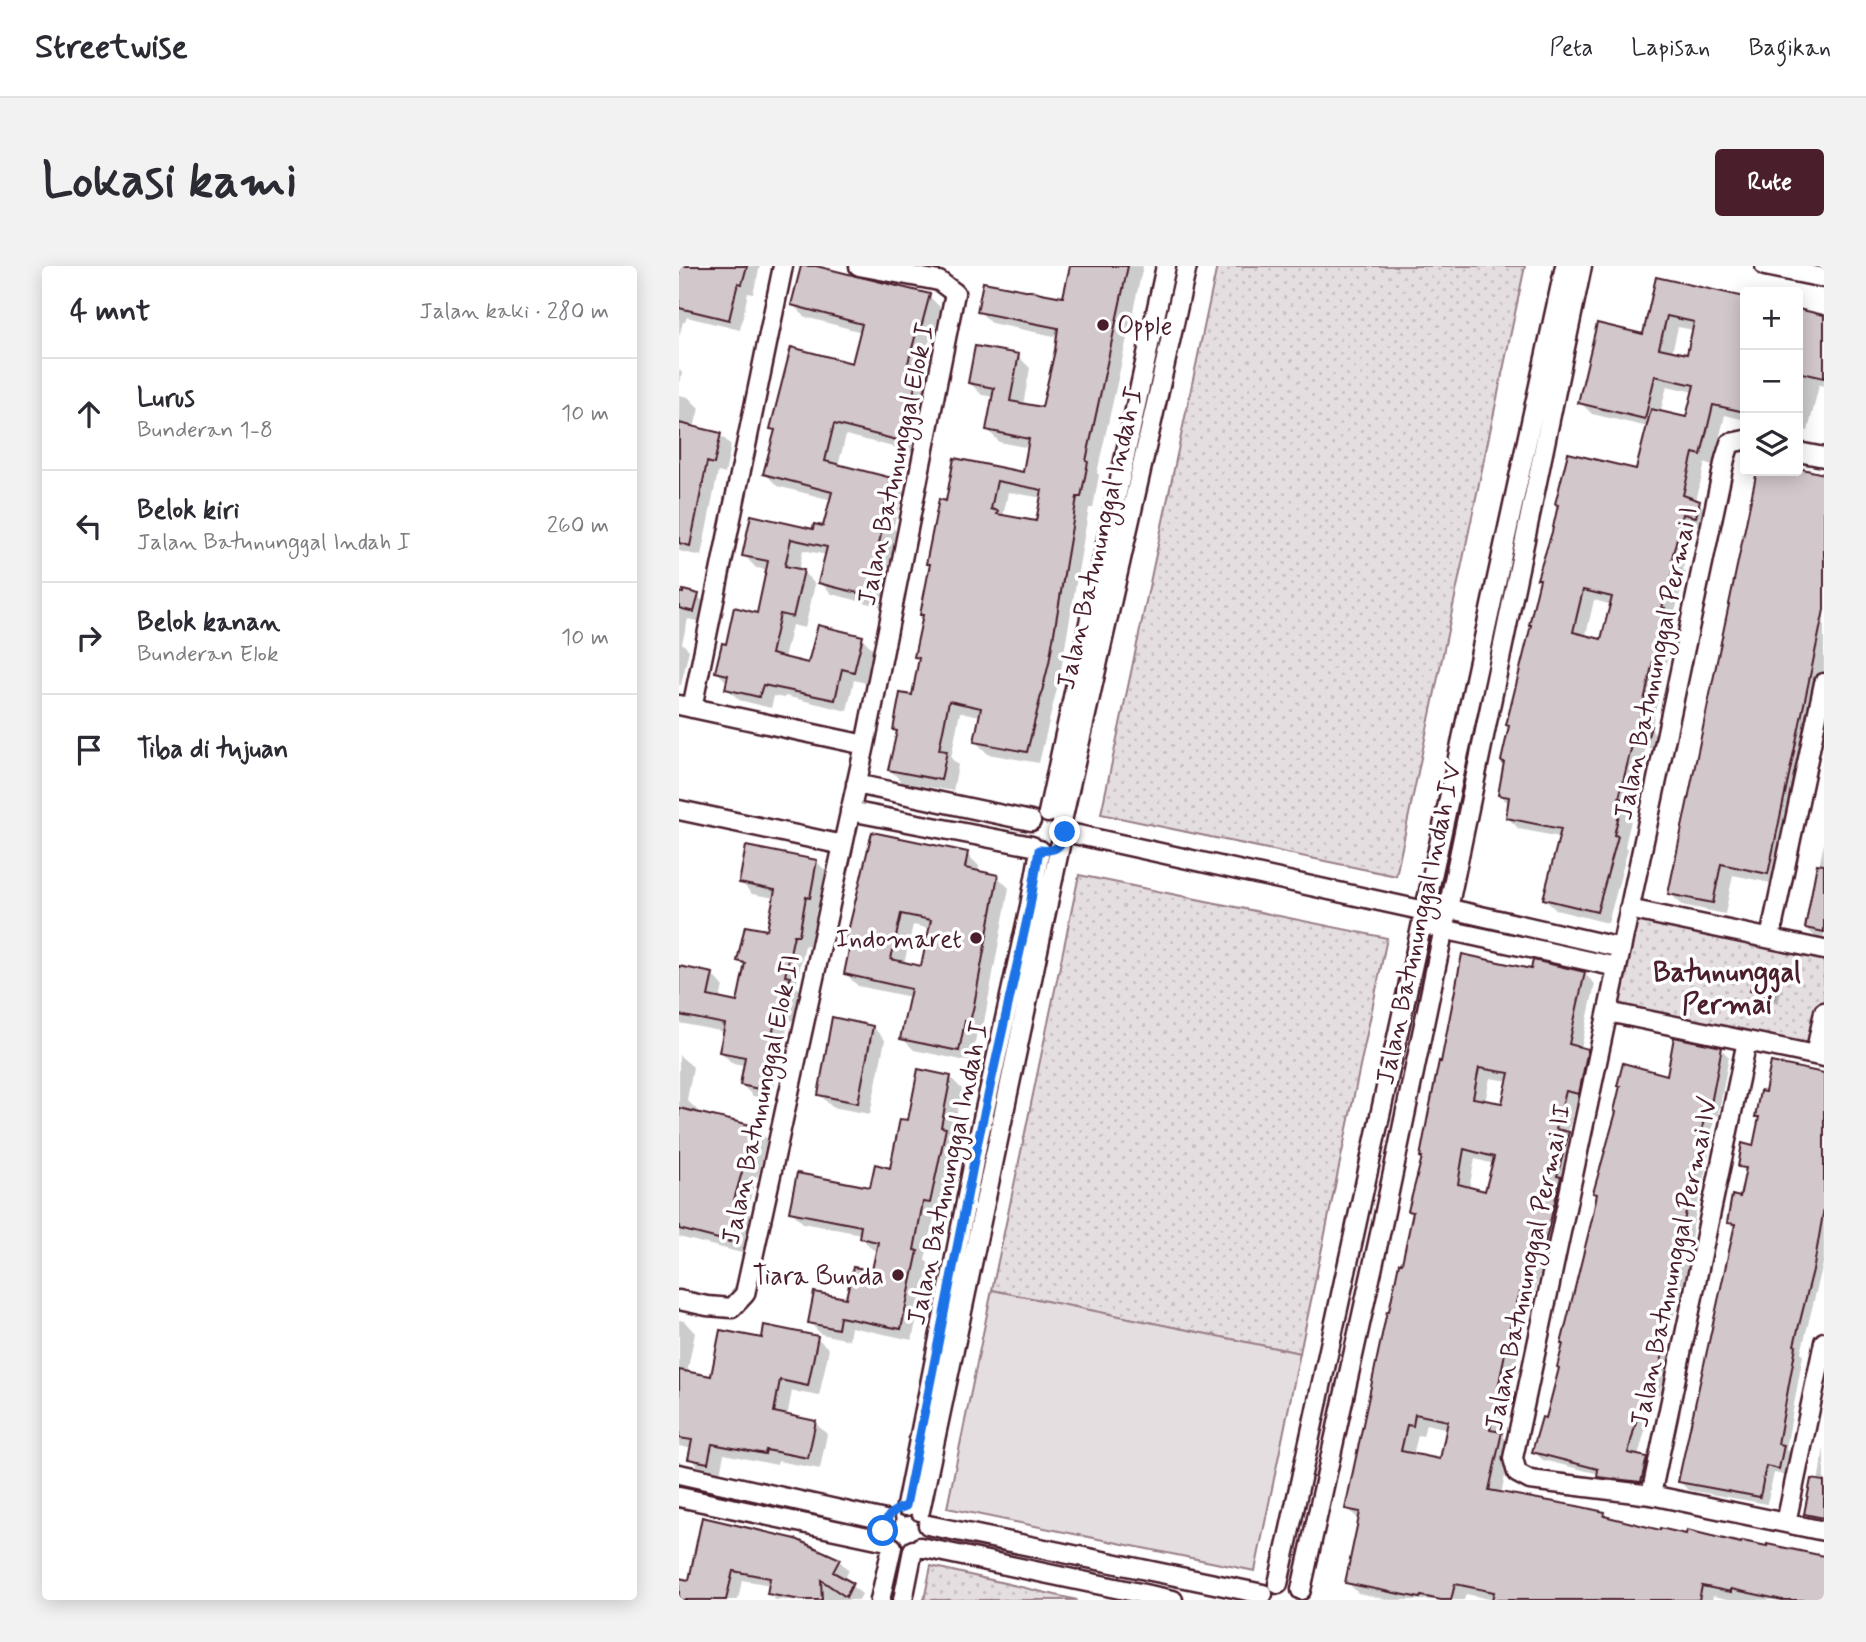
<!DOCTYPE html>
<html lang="id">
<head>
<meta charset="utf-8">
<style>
  :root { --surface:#fff; --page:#f2f2f3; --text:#2b2b33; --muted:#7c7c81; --line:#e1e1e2; --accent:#4a1f2b }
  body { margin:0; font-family:Mynerve,sans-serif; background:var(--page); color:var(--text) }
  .controls { position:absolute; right:21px; top:21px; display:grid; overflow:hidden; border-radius:7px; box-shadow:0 4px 18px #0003 }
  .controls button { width:63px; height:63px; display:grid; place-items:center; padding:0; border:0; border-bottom:2px solid var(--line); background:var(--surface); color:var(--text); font:35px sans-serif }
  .stop { position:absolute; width:21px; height:21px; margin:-16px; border:5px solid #1a73e8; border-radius:50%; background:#fff }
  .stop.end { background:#1a73e8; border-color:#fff; box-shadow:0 2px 7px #0008 }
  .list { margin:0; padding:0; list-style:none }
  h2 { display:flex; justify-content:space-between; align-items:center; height:91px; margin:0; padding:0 28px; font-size:30px }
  h2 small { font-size:23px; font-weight:400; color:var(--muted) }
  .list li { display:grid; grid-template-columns:46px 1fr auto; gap:21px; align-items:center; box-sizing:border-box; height:112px; padding:0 28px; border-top:2px solid var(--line) }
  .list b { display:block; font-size:26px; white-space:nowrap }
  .list p { margin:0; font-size:23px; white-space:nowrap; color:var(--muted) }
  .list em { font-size:23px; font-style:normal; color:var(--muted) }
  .icon { flex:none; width:38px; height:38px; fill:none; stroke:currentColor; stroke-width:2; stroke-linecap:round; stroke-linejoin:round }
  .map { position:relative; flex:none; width:1145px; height:1334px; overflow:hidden; border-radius:7px }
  header { display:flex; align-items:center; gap:42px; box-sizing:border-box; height:98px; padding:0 35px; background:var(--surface); border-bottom:2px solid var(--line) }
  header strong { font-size:33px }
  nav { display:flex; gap:38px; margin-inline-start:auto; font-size:24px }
  .intro { display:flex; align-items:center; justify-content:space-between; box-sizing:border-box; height:168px; padding:0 42px }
  h1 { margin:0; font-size:49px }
  .button { padding:18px 32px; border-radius:7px; background:var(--accent); color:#fff; font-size:24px; font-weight:700 }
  main { display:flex; gap:42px; padding:0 42px }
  aside { flex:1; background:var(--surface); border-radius:7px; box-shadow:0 4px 18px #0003 }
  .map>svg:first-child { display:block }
  .grass { fill:url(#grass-dots); stroke:#987e86; stroke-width:2 }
  .pitch { fill:#e5dee0; stroke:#987e86; stroke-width:2 }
  .shadow { fill:#0003; fill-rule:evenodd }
  .building { fill:#d2c7cb; stroke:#4a1f2b; stroke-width:2; fill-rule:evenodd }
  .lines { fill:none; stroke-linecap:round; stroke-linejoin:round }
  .minor-casing { stroke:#4a1f2b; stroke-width:23 }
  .minor { stroke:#fff; stroke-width:18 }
  .route { stroke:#1a73e8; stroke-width:9 }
  .poi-dot { fill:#4a1f2b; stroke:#fff; stroke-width:2.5 }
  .labels { text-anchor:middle; stroke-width:7; stroke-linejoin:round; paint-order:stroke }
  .poi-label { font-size:26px; fill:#4a1f2b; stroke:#fff; text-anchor:end }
  .street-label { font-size:26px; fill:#4a1f2b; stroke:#fff }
  .neighbourhood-label { font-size:28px; font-weight:bold; fill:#4a1f2b; stroke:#fff }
</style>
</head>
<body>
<header>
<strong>Streetwise</strong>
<nav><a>Peta</a><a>Lapisan</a><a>Bagikan</a></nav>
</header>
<div class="intro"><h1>Lokasi kami</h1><a class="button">Rute</a></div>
<main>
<aside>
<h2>4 mnt<small>Jalan kaki · 280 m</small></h2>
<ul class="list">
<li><svg class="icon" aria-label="ahead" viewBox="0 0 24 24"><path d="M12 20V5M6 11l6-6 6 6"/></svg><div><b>Lurus</b><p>Bunderan 1-8</p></div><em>10 m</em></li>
<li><svg class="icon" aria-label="left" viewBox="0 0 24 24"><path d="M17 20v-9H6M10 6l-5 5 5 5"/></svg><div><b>Belok kiri</b><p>Jalan Batununggal Indah I</p></div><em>260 m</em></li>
<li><svg class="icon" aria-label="right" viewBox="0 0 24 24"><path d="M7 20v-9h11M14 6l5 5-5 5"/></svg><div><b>Belok kanan</b><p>Bunderan Elok</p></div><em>10 m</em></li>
<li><svg class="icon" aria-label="arrive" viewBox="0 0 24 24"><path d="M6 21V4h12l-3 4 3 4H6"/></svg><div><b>Tiba di tujuan</b></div></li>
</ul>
</aside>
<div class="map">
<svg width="1145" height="1334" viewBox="0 0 1145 1334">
  <defs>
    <pattern id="grass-dots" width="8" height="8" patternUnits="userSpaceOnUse" patternTransform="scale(1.75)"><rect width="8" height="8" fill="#e5dee0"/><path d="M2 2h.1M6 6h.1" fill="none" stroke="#c6bec0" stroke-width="1.8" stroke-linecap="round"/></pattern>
  </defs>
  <rect width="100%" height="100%" fill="#fff"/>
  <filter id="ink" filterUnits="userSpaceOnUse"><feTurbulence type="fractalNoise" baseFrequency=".0143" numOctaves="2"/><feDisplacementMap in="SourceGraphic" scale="14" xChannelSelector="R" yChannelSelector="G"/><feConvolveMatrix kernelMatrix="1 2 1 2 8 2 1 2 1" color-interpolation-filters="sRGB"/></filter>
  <g filter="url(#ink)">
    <path class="grass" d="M538,0H846L717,610L422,548Z
      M400,609L708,672L621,1087L313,1024Z
      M953,645L1145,686V787L932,744Z
      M252,1300L398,1334H245Z"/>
    <path class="pitch" d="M313,1024L621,1087L576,1305L268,1242Z"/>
    <path class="shadow" d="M0,0H81L74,28L69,27L61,64L8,51L6,56H4L0,71Z
      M124,0L250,30L262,42L253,76L250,75L242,104L253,114L234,186L167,169L159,200L212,214L224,226L214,262L217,265L208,306L211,309L203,341L153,328L141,316L148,289L124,284L120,305L124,306L136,318L126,362L113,359L105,393L131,399L183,372L195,384L187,417L175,414L168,445L106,430L105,432L95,430L92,442L60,434L48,422L49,417L38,406L79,349L89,304L77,302L65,289L146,262L153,234L98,220L86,207L97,166L93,162L175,99L183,66L126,51L114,39Z
      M392,0H464L418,207L420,209L414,242H410L381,410L360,497L309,488L297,476L302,450L281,446L272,492L279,499L274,525L223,516L211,504L219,466L216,463L234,431L241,394L237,390L245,351L243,348L252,300L249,297L269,237L277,194L345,208L350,182L320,176L309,164L315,131L303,129L291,117L339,90L351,102L344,139L364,143L379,71L312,57L300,45L386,33ZM329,226L364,232L358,257L324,251Z
      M978,13L1066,33V154L1046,149L1034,199L1026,197L1017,235L1032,248L1029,262L1015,259L1004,303L1007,306L994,353L997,355L972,463L982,473L980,485L967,481L952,544L954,546L946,580L949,583L929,657L877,644L865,633L881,571L840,563L828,551L830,538L820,528L862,314L860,312L958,205L969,161L913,148L901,136L966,70ZM999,61L1015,64L1009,90L993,87ZM988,120L1015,126L1008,153L981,147ZM915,334L933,339L924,375L907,369Z
      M1119,44L1145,50V120L1140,119L1129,165L1119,163Z
      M0,103L3,107L0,121Z
      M0,129L9,131L20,142L15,162L41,169L52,179L46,208L39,206L22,290L0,285Z
      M1119,204L1145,210V411L1101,619L1054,609L1046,648L1003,639L991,627L1079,205Z
      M0,326L19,330L30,342L27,357L9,353L3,377L10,384L2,419H0Z
      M1145,577V675L1140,674L1127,662Z
      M288,588L300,600L299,606L318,610L330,622L303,767L298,766L292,796L235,784L223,772L232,731L179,720L167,708L173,682L168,678ZM234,659L252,663L243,702L225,698Z
      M138,596L149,607L142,642L138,641L131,680L126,679L117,720L121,724L115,755L110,754L91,834L74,830L63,819L66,799L53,797L42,786L46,766L0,757V702L33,709L44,720L41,734L59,738L67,701L60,695L89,666L96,632L73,628L62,616Z
      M854,705L905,707L916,718L902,783L908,784L920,795L910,838L898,835L889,868L900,879L876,991L867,989L843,1067L822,1169L833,1179L822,1228L925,1248L931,1253L1145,1334H1054L1034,1330L1033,1334H815L787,1328L785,1334H711L679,1327L668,1316L681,1254L668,1243L711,1047L725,999L735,949L731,945L745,892ZM811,812L830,815L824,839L806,836ZM796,893L815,898L807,927L790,923ZM747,1158L769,1163L763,1195L734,1190L739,1169L744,1170Z
      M1096,711L1104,719L1099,737L1081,732L1073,725Z
      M194,761L206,774L191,848L153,841L141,829Z
      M1042,783L1050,791L1039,850H1036L1030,877L1032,879L1014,959L1004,1030H1000L986,1083L993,1090L979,1130L975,1129L959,1191L967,1193L976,1201L971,1224L928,1219L920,1208L864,1194L855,1186L989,811Z
      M0,789L14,801L8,834L19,845V848L75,861L88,873L79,911L77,910L68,945L72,949L63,987L0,971Z
      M1145,809V994L1122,1087L1124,1089L1107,1183L1112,1188L1108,1210L1095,1207L1088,1238L1009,1224L1001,1216L1057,963L1050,956L1063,933L1068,907L1061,900L1075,882L1081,853L1078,850Z
      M271,811L283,823L273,871L277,875L262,948L256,947L246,994L250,998L233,1074L172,1061L170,1074L142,1068L130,1056L169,1034L194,1006L199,984L193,983L182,971V968L124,957L112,945L192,924L213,904L230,856Z
      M0,1054L5,1055L16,1067L8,1107L33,1112L84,1074L138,1072L150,1083L140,1130L113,1125L108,1151L136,1157L148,1168L141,1203L99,1195L98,1199L45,1188L41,1208L23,1204L11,1192L13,1183L0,1180Z
      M1145,1182V1257L1135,1255L1127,1247L1139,1216Z
      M24,1253L160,1295L170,1304L165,1314L183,1328L180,1334H97L90,1327L92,1319L63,1314L59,1334H0V1314L12,1316Z"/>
    <path class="building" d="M0,0H68L63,18L59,17L50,54L0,42Z
      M122,0H137L251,28L241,65L238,64L229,97L241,101L222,175L155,158L146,195L213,212L203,251H206L196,295L200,296L191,330L139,317L148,281L112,273L106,300L125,304L114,351L101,348L92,388L129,397L139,359L184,370L175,406L163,403L156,434L84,419L80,431L46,423L49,409L36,406L43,377L47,378L55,341L78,347L89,295L63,290L72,249L134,263L135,258L144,260L153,226L84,208L96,164L91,163L112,81L173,97L183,58L112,39Z
      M391,0H449L407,195L409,196L402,231H398L370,397L348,486L295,476L302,442L270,435L260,484L268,485L262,514L209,504L218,465L214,464L221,427L233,429L240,392L235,391L244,349H241L251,298H247L260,233L267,235L275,192L344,206L350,173L307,164L315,122L289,117L296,80L340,88L331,135L363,141L376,84L379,62L298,46L304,16L384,31ZM318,215L363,224L357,255L318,248L319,245L312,243Z
      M977,11L1066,31V146L1034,139L1022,189L1014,187L1004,229L1021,235L1017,251L1004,248L993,292L997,293L983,342H986L960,457L972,460L968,474L955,471L940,532L944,533L935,569L939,570L918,646L864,633L882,563L827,552L830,531L819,529L825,496L822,495L830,460L827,459L852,359H850L861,313H858L873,266L879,239L876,238L889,187L957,203L972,143L1007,151L1015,119L976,110L966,153L899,137L918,57L964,68ZM988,50L1015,56L1008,88L980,82ZM904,324L933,331L922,373L894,366Z
      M1119,43L1145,49V112L1119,106Z
      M0,157L42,167L35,198L28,196L11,280L0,277Z
      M1119,202L1145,208V344L1089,608L1042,598L1034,637L989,628L1078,205H1119Z
      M4,324L20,328L15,346L0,342V326L4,327Z
      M193,566L289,586L286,602L319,609L295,739L291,756L286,755L280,785L221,773L232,723L165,708L171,679L166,678ZM222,648L252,654L242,700L212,693Z
      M67,580L138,594L131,632L127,631L120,669H115L106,710L111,711L104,745L99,744L80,823L61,819L66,791L40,786L46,758L0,749V700L34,707L29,730L58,736L66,697L58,695L66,660L88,664L96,624L60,617Z
      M1138,598L1145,599V666L1126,662Z
      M783,688L852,703L854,694L906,706L890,778L909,783L900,828L887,825L877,863L890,866L878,910L882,911L865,981L856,979L832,1056L811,1164L823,1166L810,1224L898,1240L926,1246L925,1250L981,1264V1262L1007,1268L1008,1264L1062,1277L1063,1275L1088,1280V1278L1145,1290V1334H1103L1052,1323V1326L1023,1320L1020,1334H813L815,1326L776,1318L772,1334H762L742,1330L741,1332L666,1317L681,1246L666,1243L708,1045H710L720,997H723L734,946L729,945L743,891H741L750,844L760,795L762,796ZM800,802L830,807L823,837L794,832ZM785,883L815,891L806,925L779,918ZM736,1148L769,1155L761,1193L722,1185L728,1159L734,1160Z
      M1077,705L1097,710L1091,730L1071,725Z
      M153,751L194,760L179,837L139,829Z
      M995,771L1043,781L1031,843L1027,842L1022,868L1025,869L1006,950L996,1023L991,1022L977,1077L986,1080L980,1103L976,1102L971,1123L966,1121L949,1187L968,1191L962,1216L918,1211L919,1203L853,1186L863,1151L867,1152L880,1102L878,1101L884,1078H882L913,953L918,928L914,927L937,846L935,845L941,820H938L944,797L988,809Z
      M1092,796L1145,807V942L1135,1000L1115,1079L1117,1080L1099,1178L1105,1179L1100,1203L1087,1200L1081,1231L999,1216L1056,958L1048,957L1053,929L1061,931L1067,902L1059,901L1063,877L1074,880L1080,851H1076L1081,825L1086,826Z
      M239,803L272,810L262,861L267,862L251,937L244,936L235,984L239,985L222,1063L161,1051L159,1063L129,1057L135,1026L167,1032L174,1001L193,1004L199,976L180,972L182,960L110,946L118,907L191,921L196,898L211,902L221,853L229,854Z
      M0,842L76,860L67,900L65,899L55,934L61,936L51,976L0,963Z
      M85,1059L139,1070L129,1120L101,1114L95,1146L137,1155L129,1192L87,1184L86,1188L33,1178L29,1197L9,1193L13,1174L0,1172V1104L32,1110L41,1064L83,1072Z
      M1132,1213L1145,1215V1252L1125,1248Z
      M23,1251L117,1273L161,1293L154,1306L174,1317L167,1331L142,1314L143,1334H122L88,1328L91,1312L54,1305L47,1334H0V1312L10,1314Z"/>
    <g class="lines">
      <defs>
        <path id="minor" d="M180,0L260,15L276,27L186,479
          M1086,0L1145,12
          M1066,174L1051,177L1046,193L834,1192L838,1207L851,1214L972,1229L1145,1265
          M1119,186L1145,191
          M0,439L186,479L164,579L0,544
          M13,442L104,0
          M177,518L352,555
          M171,545L353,580
          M369,547L487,0
          M383,555L508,0
          M386,566L746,645
          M758,640L942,682
          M950,643L1145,684
          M754,661L938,701
          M1091,672L1145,417
          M929,746L1145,791
          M1136,789L1145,746
          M0,1034L28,1040L53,1042L66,1028L164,579
          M0,1208L206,1254
          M972,1229L1068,775
          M0,1231L208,1275
          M227,1240L299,875L351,640L361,584
          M241,1245L381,580
          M1107,1257L1145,1076
          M249,1259L584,1328
          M241,1281L494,1334
          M599,1318L886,0
          M622,1324L705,950L903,0
          M201,1334L213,1281
          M224,1334L234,1284"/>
      </defs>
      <use href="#minor" class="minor-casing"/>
      <use href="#minor" class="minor"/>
    </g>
  </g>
  <g class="lines" filter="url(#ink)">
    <path class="route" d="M204,1265C207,1250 212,1245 227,1240L299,875L351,640L360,584C376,586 383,581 386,566"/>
  </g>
  <g class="poi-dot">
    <circle cx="424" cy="59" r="7"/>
    <circle cx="297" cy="672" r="7"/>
    <circle cx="219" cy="1009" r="7"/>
  </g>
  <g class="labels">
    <g class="poi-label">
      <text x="438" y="68" text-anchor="start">Opple</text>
      <text x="283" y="681">Indomaret</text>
      <text x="205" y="1018">Tiara Bunda</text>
    </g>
    <g class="street-label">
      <text transform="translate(216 198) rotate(-78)" y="9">Jalan Batununggal Elok I</text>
      <text transform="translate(420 272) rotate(-77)" y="9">Jalan Batununggal Indah I</text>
      <text transform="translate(976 397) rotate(-78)" y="9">Jalan Batununggal Permai I</text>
      <text transform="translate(739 657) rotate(-78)" y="9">Jalan Batununggal Indah IV</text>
      <text transform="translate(81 833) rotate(-78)" y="9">Jalan Batununggal Elok II</text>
      <text transform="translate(268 907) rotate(-78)" y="9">Jalan Batununggal Indah I</text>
      <text transform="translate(994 996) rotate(-78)" y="9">Jalan Batununggal Permai IV</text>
      <text transform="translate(848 1001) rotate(-78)" y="9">Jalan Batununggal Permai II</text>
    </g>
    <g class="neighbourhood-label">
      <text x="1048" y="715">Batununggal<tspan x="1048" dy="32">Permai</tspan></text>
    </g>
  </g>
</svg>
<div class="controls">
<button>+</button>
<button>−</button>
<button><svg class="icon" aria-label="layers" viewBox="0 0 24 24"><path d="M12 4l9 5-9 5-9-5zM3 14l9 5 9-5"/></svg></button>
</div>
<div class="stop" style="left:204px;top:1265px"></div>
<div class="stop end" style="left:386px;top:566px"></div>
</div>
</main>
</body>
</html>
